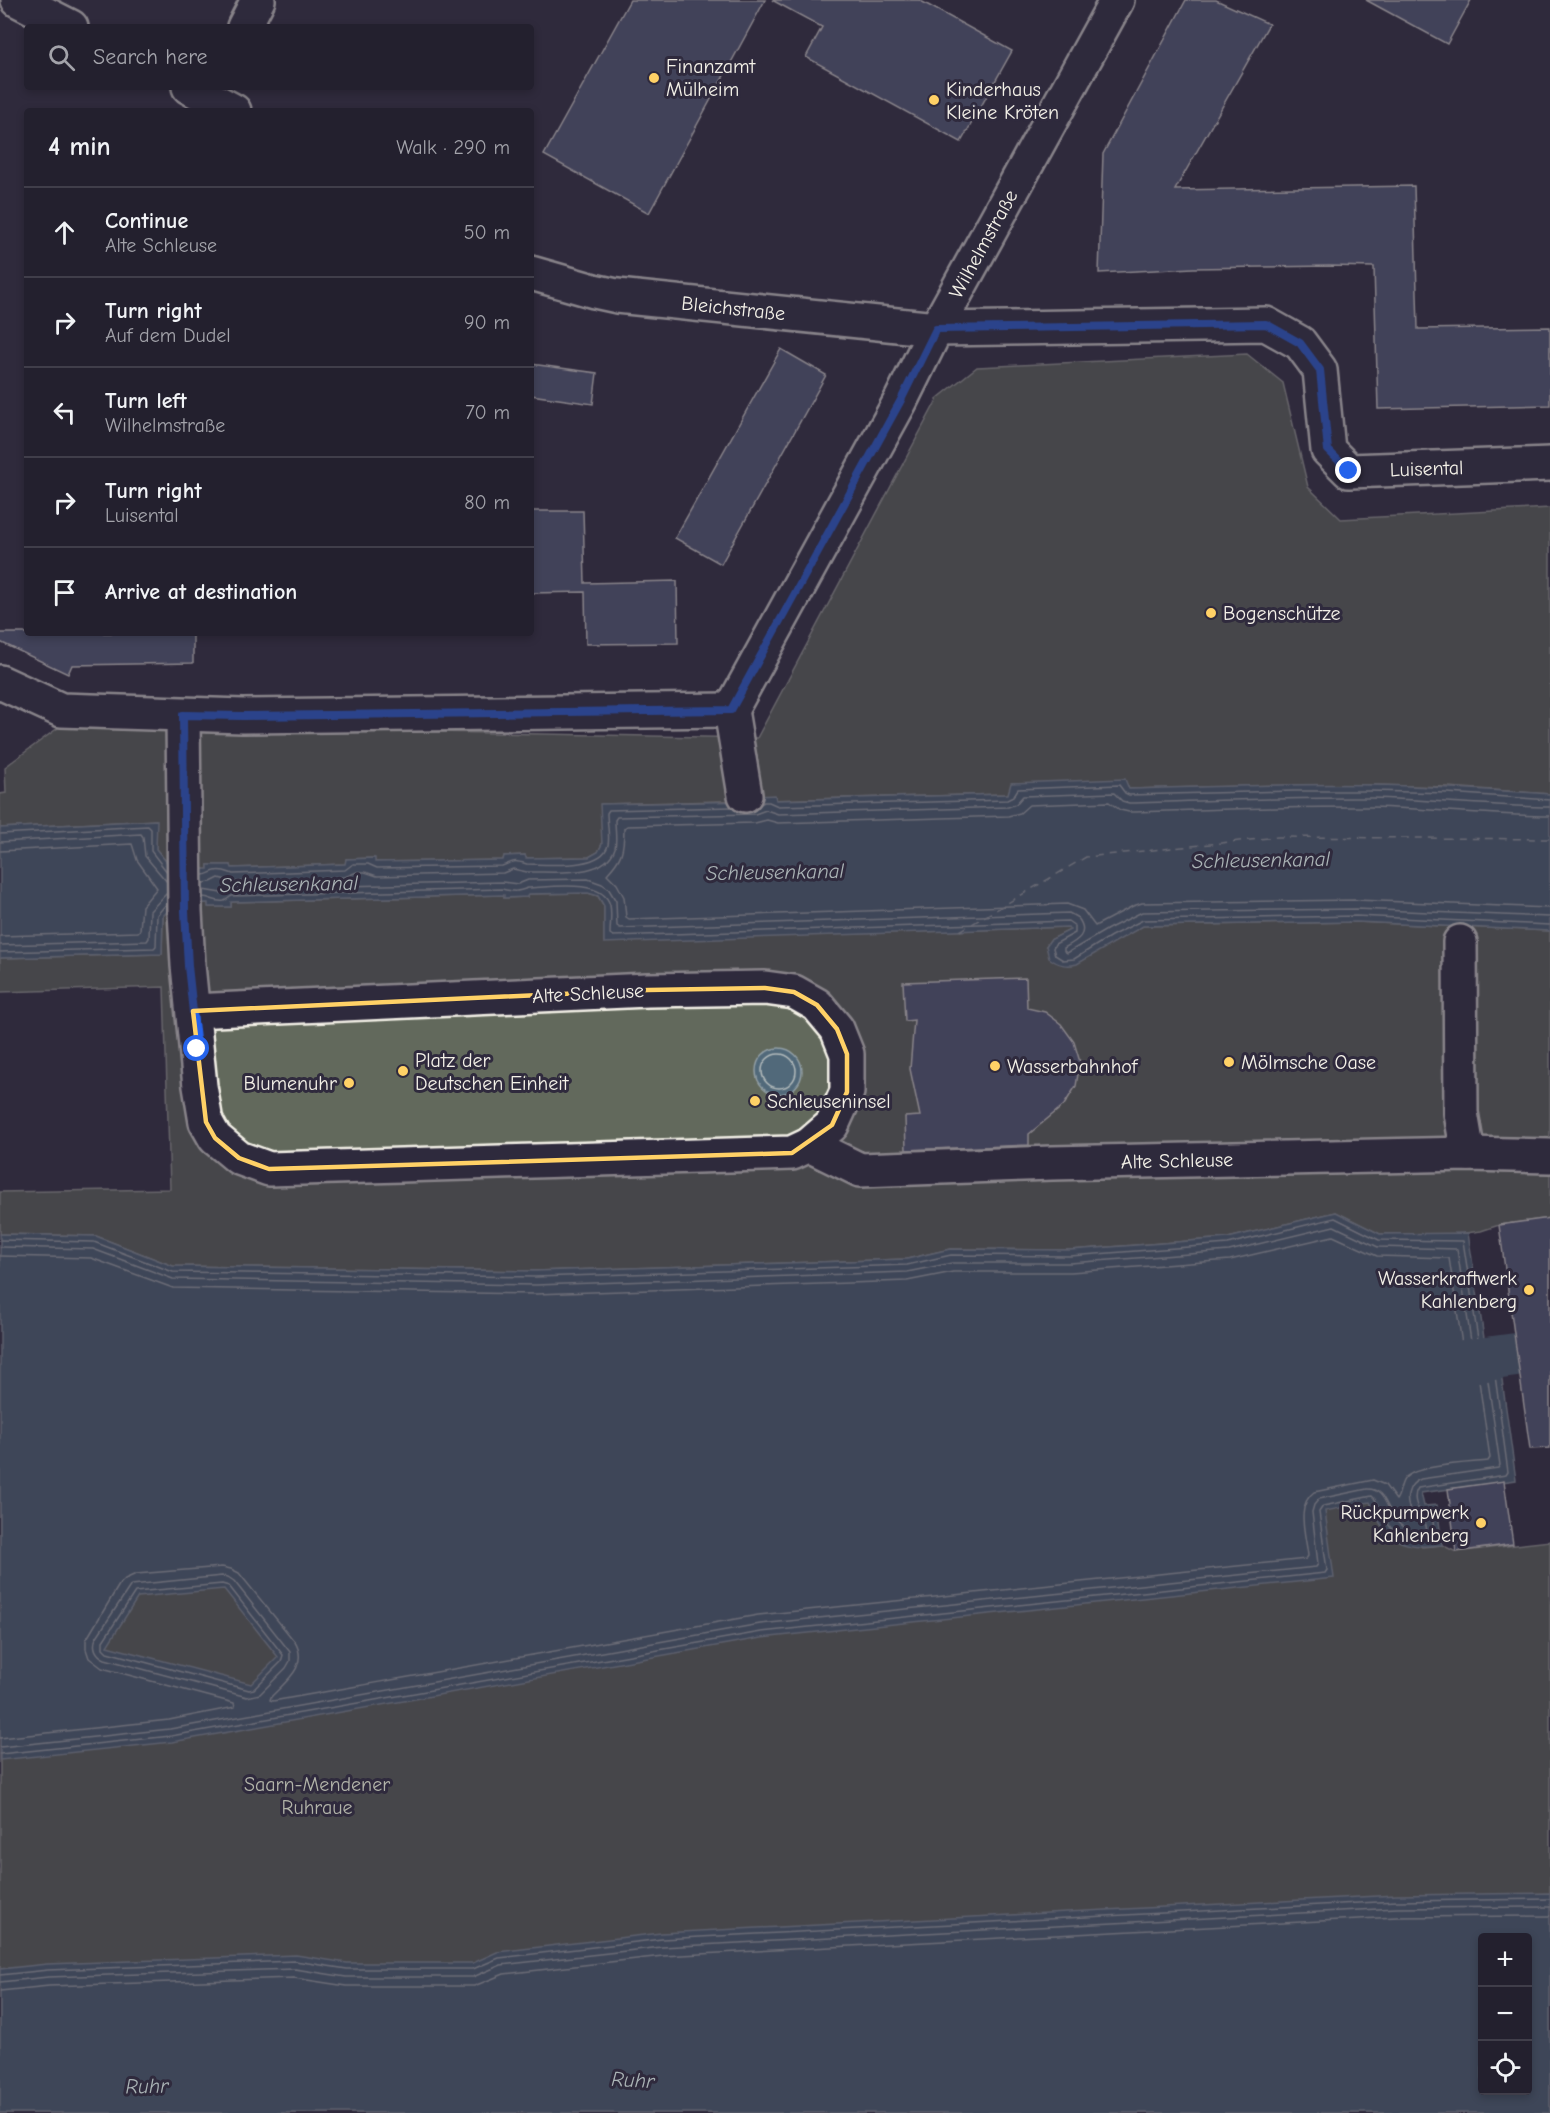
<!DOCTYPE html>
<html lang="en">
<head>
<meta charset="utf-8">
<style>
  :root { --surface:#23202e; --page:#2b2836; --text:#f1f3f6; --muted:#a3a3aa; --line:#403e4a }
  body { margin:0; font-family:"Comic Neue",sans-serif; background:var(--page); color:var(--text) }
  .controls { position:absolute; right:18px; bottom:18px; display:grid; overflow:hidden; border-radius:6px; box-shadow:0 3px 9px #0003 }
  .controls button { width:54px; height:54px; display:grid; place-items:center; padding:0; border:0; border-bottom:2px solid var(--line); background:var(--surface); color:var(--text); font:30px sans-serif }
  .stop { position:absolute; width:18px; height:18px; margin:-14px; border:4px solid #2563eb; border-radius:50%; background:#fff }
  .stop.end { background:#2563eb; border-color:#fff; box-shadow:0 2px 6px #0008 }
  .list { margin:0; padding:0; list-style:none }
  h2 { display:flex; justify-content:space-between; align-items:center; height:78px; margin:0; padding:0 24px; font-size:26px }
  h2 small { font-size:20px; font-weight:400; color:var(--muted) }
  .list li { display:grid; grid-template-columns:39px 1fr auto; gap:18px; align-items:center; box-sizing:border-box; height:90px; padding:0 24px; border-top:2px solid var(--line) }
  .list b { display:block; font-size:22px; white-space:nowrap }
  .list p { margin:0; font-size:20px; white-space:nowrap; color:var(--muted) }
  .list em { font-size:20px; font-style:normal; color:var(--muted) }
  .icon { flex:none; width:33px; height:33px; fill:none; stroke:currentColor; stroke-width:2; stroke-linecap:round; stroke-linejoin:round }
  .map { position:relative; flex:none; width:1550px; height:2113px; overflow:hidden }
  .search { position:absolute; background:var(--surface); box-shadow:0 3px 9px #0003; left:24px; top:24px; width:510px; height:66px; display:flex; align-items:center; gap:15px; box-sizing:border-box; padding:0 21px; border-radius:6px; color:var(--muted); font-size:22px }
  .panel { position:absolute; background:var(--surface); box-shadow:0 3px 9px #0003; left:24px; top:108px; width:510px; height:528px; border-radius:6px }
  .map>svg:first-child { display:block }
  .green { fill:#62695b; stroke:#abada2; stroke-width:1.5; fill-rule:evenodd }
  .water { fill:#51697a; stroke:#929fa6; stroke-width:1.5; fill-rule:evenodd }
  .lines { fill:none; stroke-linecap:round; stroke-linejoin:round }
  .shore { stroke:#b3bbbc; stroke-width:1.5 }
  .canal { stroke:#51697a; stroke-width:44 }
  .ferry { stroke:#abb4b6; stroke-width:1.5; stroke-dasharray:8 6; stroke-linecap:butt }
  .building { fill:#595e7b; stroke:#f4f1e8; stroke-width:1.5 }
  .minor-casing { stroke:#f4f1e8; stroke-width:38 }
  .minor { stroke:#2f2a3d; stroke-width:33 }
  .route { stroke:#2563eb; stroke-width:8 }
  .marked { fill:none; stroke:#ffd166; stroke-width:4.5; stroke-linejoin:round }
  .poi-dot { fill:#ffd166; stroke:#2f2a3d; stroke-width:2 }
  .labels { text-anchor:middle; stroke-width:6; stroke-linejoin:round; paint-order:stroke }
  .poi-label { font-size:20px; fill:#f4f1e8; stroke:#2f2a3d; text-anchor:start }
  .street-label { font-size:20px; fill:#f4f1e8; stroke:#2f2a3d }
  .park-label { font-size:20px; fill:#b2b4a9; stroke:#2f2a3d }
  .water-label { font-size:21px; font-style:italic; fill:#abb4b6; stroke:#2f2a3d }
</style>
</head>
<body>
<div class="map">
<svg width="1550" height="2113" viewBox="0 0 1550 2113">
  <rect width="100%" height="100%" fill="#2f2a3d"/>
  <filter id="ink" filterUnits="userSpaceOnUse"><feTurbulence type="fractalNoise" baseFrequency=".0167" numOctaves="2"/><feDisplacementMap in="SourceGraphic" scale="12" xChannelSelector="R" yChannelSelector="G"/><feConvolveMatrix kernelMatrix="1 2 1 2 8 2 1 2 1" color-interpolation-filters="sRGB"/></filter>
  <g filter="url(#ink)">
    <path class="green" d="M1247,354L1283,383L1308,487L1341,519L1550,508V794L1447,787L1371,785H1294L1129,789L1012,783L1008,794L601,804L602,844L598,852L589,857L525,858V855L504,856L503,860L375,862L374,858L346,859V864L231,868V865H208V869L173,870L156,849V820L0,828V794L6,793L5,767L62,725L757,738L938,398L977,367Z
      M588,893L598,896L604,906V942L1068,927L1070,930L1050,940L1046,946L1114,941L1143,926L1356,922L1550,931V1218L1499,1225L1481,1231L1458,1234H1380L1336,1212L1228,1238L1070,1250L950,1249L907,1259L535,1271L173,1266L96,1236L0,1234V1192L170,1189L164,987L0,992V958L162,954L163,916L174,904L208,903L209,907H231V902L504,895V898L527,897V894Z
      M0,1468L1370,1502L1372,1506L1422,1547L1442,1545L1456,1552L1550,1541V2113H0ZM1482,1938H1528V2090H1482Z"/>
    <path class="water" d="M1125,779L1129,789C1210,787 1291,783 1372,785C1431,786 1491,790 1550,794V931L1356,922L1143,926L1077,964C1066,967 1058,965 1049,958L1046,946L1050,940L1070,930L1068,927L604,943V906L598,896L588,893L528,894L527,897L504,898V895L231,902V907H208V903L174,904L163,916L162,954L0,958V828L157,820L156,849L173,870L208,869V865H231L232,868L345,864L346,859L375,858V862L503,860L504,856L525,855L526,858L589,857L598,852L602,844L600,804L755,801L756,796L775,795L776,800L1008,794L1011,783Z
      M756 1071a23 23 0 1 1 46 0a23 23 0 1 1-46 0Z
      M1336,1212L1380,1234L1468,1233L1484,1338L1496,1337L1516,1480L1421,1493L1424,1506L1437,1505L1442,1545C1418,1548 1394,1547 1380,1523C1376,1517 1374,1509 1370,1502L1325,1511L1334,1578L761,1638L172,1742L0,1760V1234L96,1236L173,1266L535,1271L907,1259L950,1249L1070,1250L1228,1238ZM224,1589L278,1657L251,1684L107,1646L138,1597Z
      M1550,1893V2113H0V1969L47,1964L296,1955L347,1963H473L497,1952L661,1933L1397,1895ZM1482,1938H1528V2090H1482Z"/>
    <g class="lines">
      <path class="shore" d="M759,805L764,802H769L778,806L1007,800L1013,797L1018,789L1119,785L1125,793L1129,795L1294,791H1371L1447,793L1550,800
        M1550,816C1491,815 1431,809 1372,807C1291,806 1210,810 1129,812L1120,810L1109,802L1029,805L1020,813L1008,816L778,823L767,820L755,823L627,826L624,828C624,851 622,858 607,874L617,884L624,897L626,917L629,919L1067,904L1083,910L1095,926L1133,906L1142,903L1356,900L1550,908
        M0,834L148,826L151,829V851L167,872
        M0,842L141,834L143,837L145,856L167,882
        M0,851L132,844L137,860L157,888L142,906L140,930L138,932L0,936
        M203,875C209,875 210,872 215,871C222,869 227,872 233,874L345,870L353,864H368L377,868L502,866C516,861 512,860 527,864C547,864 602,870 608,845C610,836 607,823 607,813L609,810L732,807
        M203,883L211,882L219,878L233,882L345,877L357,872H365L377,876L503,873L513,869L527,872C553,871 605,879 615,848C617,840 615,829 615,820L617,817L755,814L766,810L778,814L1008,807L1016,804L1023,796L1114,793L1122,801L1129,803C1210,801 1291,797 1372,798C1431,800 1491,806 1550,807
        M203,890L221,893L232,889L502,882L518,884L528,880L588,879L602,884L608,888L616,901L617,926L620,928L1069,913L1078,918C1090,934 1077,941 1064,948V951L1067,953L1108,929L1142,912L1356,909L1550,917
        M203,897C210,897 217,903 224,901C227,900 229,897 232,896L502,889C514,892 517,892 528,888C550,887 603,878 610,905C612,914 610,925 610,934L613,936L1068,921L1075,926V933L1055,944L1053,948L1055,955L1063,960L1074,959L1111,936L1143,920L1356,916L1550,925
        M0,945L147,941L149,938L150,911L167,893
        M0,952L154,948L156,946L157,915L167,903
        M762 1071a17 17 0 1 1 34 0a17 17 0 1 1-34 0Z
        M0,1240L94,1242L173,1272L535,1277L907,1265L951,1255L1070,1256L1228,1244L1335,1218L1379,1240L1463,1241L1478,1339L1481,1343L1491,1346L1508,1472L1506,1475L1418,1488C1413,1495 1415,1507 1422,1512H1430L1432,1514L1435,1537L1433,1540C1412,1542 1393,1537 1384,1517C1380,1510 1378,1501 1372,1496L1323,1506L1319,1512L1327,1570L1325,1573L761,1632L171,1736L0,1754
        M0,1247L93,1249L173,1279L536,1285L907,1272L952,1263H1070L1229,1251L1334,1226L1378,1247L1457,1249L1471,1341L1475,1347L1484,1353L1500,1465L1498,1468L1421,1479C1407,1484 1404,1501 1412,1513C1415,1518 1421,1519 1425,1521L1427,1531L1424,1533C1382,1532 1394,1488 1367,1489L1319,1499L1314,1505L1312,1512L1318,1564L1316,1567L760,1624L170,1729L0,1747
        M0,1256L91,1258L173,1288L536,1294L907,1281L953,1272H1071L1230,1260L1333,1236L1377,1256L1449,1258L1462,1344L1467,1352L1476,1360L1490,1458L1488,1461C1469,1463 1416,1465 1405,1478C1399,1485 1401,1494 1396,1500L1385,1485L1373,1480L1314,1492C1295,1506 1306,1535 1308,1556L1306,1559L758,1615L273,1701L270,1700L271,1697C286,1681 309,1666 295,1642L239,1573L231,1569L222,1567L136,1574L125,1579L119,1585L86,1640V1649L89,1658L102,1668L234,1703L235,1707L169,1720L0,1738
        M222,1576L228,1577L234,1581L290,1652V1661L286,1668L260,1694L247,1697L105,1659C96,1655 92,1647 96,1638L131,1585Z
        M222,1584L229,1586L283,1655L281,1662L254,1689L249,1690L107,1652L103,1648V1641L135,1592Z
        M0,1975L48,1970L295,1961L347,1969H473L499,1958L662,1939L1397,1901L1550,1899
        M0,1982L48,1977L295,1969L346,1977H473L501,1965L662,1947L1397,1908L1550,1907
        M0,1991L49,1986L294,1978L346,1986H474L504,1974L663,1956L1397,1917L1550,1916"/>
      <path class="canal" d="M1441,1365L1516,1355"/>
      <path class="ferry" d="M960,931L1086,857L1278,837L1550,839"/>
    </g>
    <path class="building" d="M630,0H765L649,213L544,155Z
      M772,0H919L1012,51L961,142L806,57L822,27Z
      M1186,0H1216L1269,24L1175,190L1414,186L1418,329L1550,327V405L1378,409L1374,267L1329,266L1193,268L1099,273L1103,154Z
      M1366,0H1471L1447,44Z
      M781,349L826,375L721,564L675,538Z
      M531,364L597,373L593,404L531,395Z
      M531,511H583L585,583L677,581L678,643L586,644L585,592L531,593Z
      M0,633H193V663L72,665L68,674L0,642Z
      M1026,978L1027,1008L1045,1012L1061,1024L1074,1042L1080,1062L1076,1086L1064,1105L1029,1134V1145L906,1150L905,1117L920,1116L910,1069L914,1020L905,1021L903,982Z
      M1550,1218V1448L1530,1449L1499,1225Z
      M1504,1481L1513,1544L1456,1552L1448,1489Z"/>
    <g class="lines">
      <defs>
        <g id="minor">
          <path d="M18,0L71,27"/>
          <path d="M244,27L258,0"/>
          <path d="M189,87L234,111"/>
          <path id="s1" d="M531,273L594,291L617,296L936,329L1266,324L1300,343L1320,370L1328,450L1349,471L1550,464"/>
          <path d="M0,682L61,710L243,716L731,710"/>
          <path id="s2" d="M731,710L901,400L936,329L1117,0"/>
          <path d="M731,710L745,795"/>
          <path d="M183,715L185,911L188,965L200,1086L206,1122L215,1138L239,1158L269,1169L792,1153L809,1145L832,1125L847,1092V1054L837,1029L817,1005L794,992L765,988L648,990L193,1011"/>
          <path d="M1460,942L1461,1113L1468,1154"/>
          <path id="s3" d="M809,1145L860,1170L1052,1163L1468,1154L1550,1156"/>
        </g>
      </defs>
      <use href="#minor" class="minor-casing"/>
      <use href="#minor" class="minor"/>
    </g>
  </g>
  <g class="lines" filter="url(#ink)">
    <path class="route" d="M197,1049L188,966L185,911L183,715L243,716L731,710L901,400L936,329L1266,324L1300,343L1320,370L1328,450L1349,471"/>
  </g>
  <path d="M0 0H1550V2113H0ZM765,988L794,992L817,1005L837,1029L847,1054V1092L832,1125L792,1153L269,1169L239,1158L215,1138L206,1122L193,1011L648,990Z" fill="#2f2a3d" fill-opacity=".55" fill-rule="evenodd"/>
  <path class="marked" d="M765,988L794,992L817,1005L837,1029L847,1054V1092L832,1125L792,1153L269,1169L239,1158L215,1138L206,1122L193,1011L648,990Z"/>
  <g class="poi-dot">
    <circle cx="654" cy="78" r="6"/>
    <circle cx="934" cy="100" r="6"/>
    <circle cx="1211" cy="613" r="6"/>
    <circle cx="1229" cy="1062" r="6"/>
    <circle cx="995" cy="1066" r="6"/>
    <circle cx="403" cy="1071" r="6"/>
    <circle cx="349" cy="1083" r="6"/>
    <circle cx="755" cy="1101" r="6"/>
    <circle cx="1529" cy="1290" r="6"/>
    <circle cx="1481" cy="1523" r="6"/>
  </g>
  <g class="labels">
    <g class="poi-label">
      <text x="666" y="73">Finanzamt<tspan x="666" dy="23">Mülheim</tspan></text>
      <text x="946" y="96">Kinderhaus<tspan x="946" dy="23">Kleine Kröten</tspan></text>
      <text x="1223" y="620">Bogenschütze</text>
      <text x="415" y="1067">Platz der<tspan x="415" dy="23">Deutschen Einheit</tspan></text>
      <text x="1241" y="1069">Mölmsche Oase</text>
      <text x="1007" y="1073">Wasserbahnhof</text>
      <text x="337" y="1090" text-anchor="end">Blumenuhr</text>
      <text x="767" y="1108">Schleuseninsel</text>
      <text x="1517" y="1285" text-anchor="end">Wasserkraftwerk<tspan x="1517" dy="23">Kahlenberg</tspan></text>
      <text x="1469" y="1519" text-anchor="end">Rückpumpwerk<tspan x="1469" dy="23">Kahlenberg</tspan></text>
    </g>
    <g class="street-label">
      <text dy="7" stroke="none"><textPath href="#s2" startOffset="530">Wilhelmstraße</textPath></text>
      <text dy="7" stroke="none"><textPath href="#s1" startOffset="206">Bleichstraße</textPath></text>
      <text dy="7" stroke="none"><textPath href="#s1" startOffset="1000">Luisental</textPath></text>
      <text transform="translate(588 993) rotate(-3)" y="7">Alte Schleuse</text>
      <text dy="7" stroke="none"><textPath href="#s3" startOffset="374">Alte Schleuse</textPath></text>
    </g>
    <g class="park-label">
      <text x="317" y="1791">Saarn-Mendener<tspan x="317" dy="23">Ruhraue</tspan></text>
    </g>
    <g class="water-label">
      <text transform="translate(1261 860) rotate(-1)" y="7">Schleusenkanal</text>
      <text transform="translate(775 872) rotate(-1)" y="7">Schleusenkanal</text>
      <text transform="translate(289 884) rotate(-1)" y="7">Schleusenkanal</text>
      <text transform="translate(633 2080) rotate(3)" y="7">Ruhr</text>
      <text transform="translate(147 2086) rotate(-1)" y="7">Ruhr</text>
    </g>
  </g>
</svg>
<div class="controls">
<button>+</button>
<button>−</button>
<button><svg class="icon" aria-label="locate" viewBox="0 0 24 24"><circle cx="12" cy="12" r="6"/><path d="M12 2v4M12 18v4M2 12h4M18 12h4"/></svg></button>
</div>
<div class="stop" style="left:197px;top:1049px"></div>
<div class="stop end" style="left:1349px;top:471px"></div>
<div class="search"><svg class="icon" aria-label="search" viewBox="0 0 24 24"><circle cx="10" cy="10" r="6"/><path d="M15 15l6 6"/></svg>Search here</div>
<section class="panel">
<h2>4 min<small>Walk · 290 m</small></h2>
<ul class="list">
<li><svg class="icon" aria-label="ahead" viewBox="0 0 24 24"><path d="M12 20V5M6 11l6-6 6 6"/></svg><div><b>Continue</b><p>Alte Schleuse</p></div><em>50 m</em></li>
<li><svg class="icon" aria-label="right" viewBox="0 0 24 24"><path d="M7 20v-9h11M14 6l5 5-5 5"/></svg><div><b>Turn right</b><p>Auf dem Dudel</p></div><em>90 m</em></li>
<li><svg class="icon" aria-label="left" viewBox="0 0 24 24"><path d="M17 20v-9H6M10 6l-5 5 5 5"/></svg><div><b>Turn left</b><p>Wilhelmstraße</p></div><em>70 m</em></li>
<li><svg class="icon" aria-label="right" viewBox="0 0 24 24"><path d="M7 20v-9h11M14 6l5 5-5 5"/></svg><div><b>Turn right</b><p>Luisental</p></div><em>80 m</em></li>
<li><svg class="icon" aria-label="arrive" viewBox="0 0 24 24"><path d="M6 21V4h12l-3 4 3 4H6"/></svg><div><b>Arrive at destination</b></div></li>
</ul>
</section>
</div>
</body>
</html>
